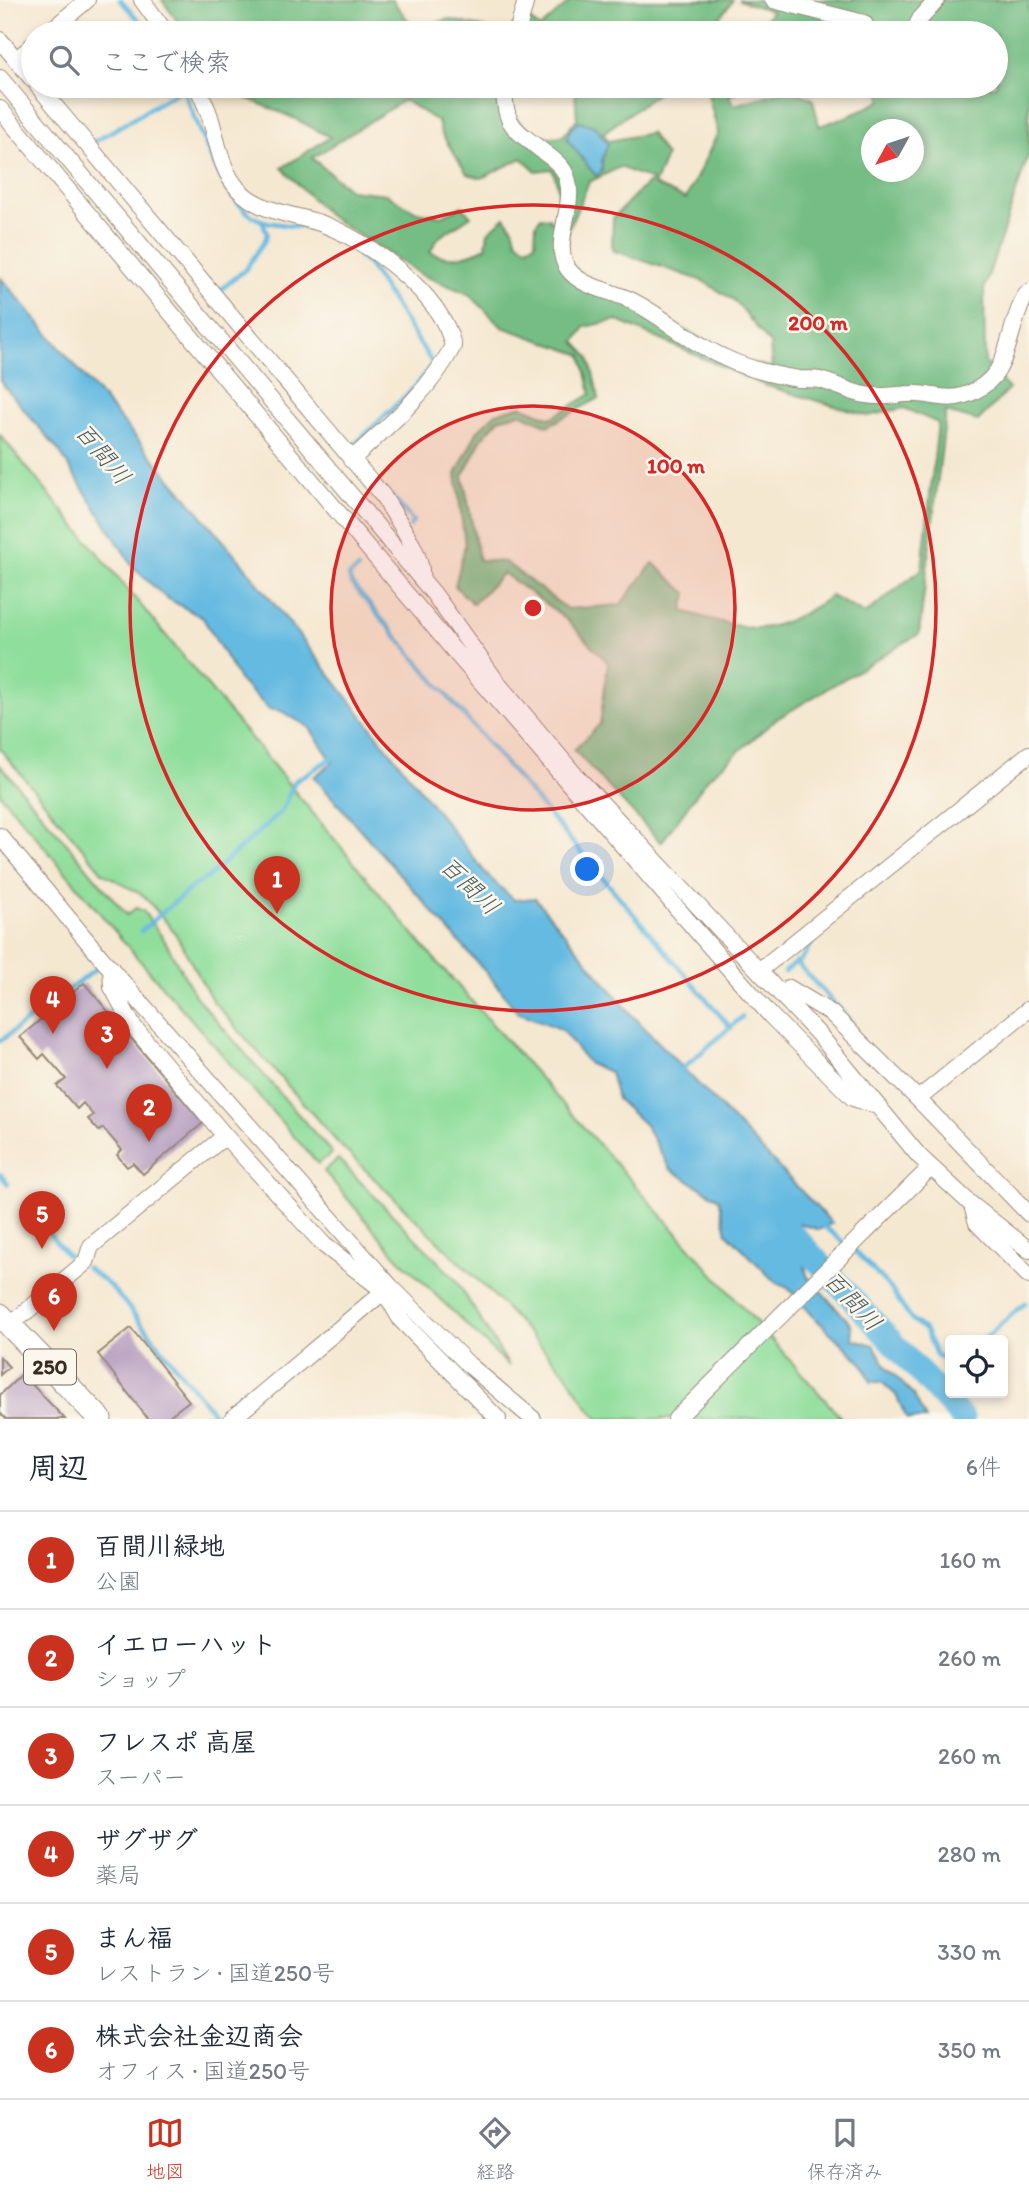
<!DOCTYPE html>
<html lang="ja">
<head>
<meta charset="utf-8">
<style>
  :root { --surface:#fff; --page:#f2f2f3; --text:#1f2937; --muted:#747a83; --line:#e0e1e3; --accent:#c8321e }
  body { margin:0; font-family:Itim,"Klee One",sans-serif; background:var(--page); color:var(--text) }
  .controls { position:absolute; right:21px; bottom:21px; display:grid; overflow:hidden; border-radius:7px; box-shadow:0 4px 10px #0003 }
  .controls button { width:63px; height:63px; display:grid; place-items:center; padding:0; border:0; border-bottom:2px solid var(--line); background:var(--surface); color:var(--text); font:35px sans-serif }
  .compass { position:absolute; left:861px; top:119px; width:63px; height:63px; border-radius:50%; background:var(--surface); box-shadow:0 4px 10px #0003; rotate:230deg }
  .you { position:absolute; left:588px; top:870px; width:24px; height:24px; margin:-18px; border:5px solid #fff; border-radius:50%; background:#1a73e8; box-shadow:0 0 0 10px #1a73e833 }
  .badge { display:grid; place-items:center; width:46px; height:46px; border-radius:50%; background:var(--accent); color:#fff; font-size:23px; font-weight:700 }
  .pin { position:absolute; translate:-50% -58px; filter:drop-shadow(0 2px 4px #0008) }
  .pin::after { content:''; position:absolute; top:37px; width:24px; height:21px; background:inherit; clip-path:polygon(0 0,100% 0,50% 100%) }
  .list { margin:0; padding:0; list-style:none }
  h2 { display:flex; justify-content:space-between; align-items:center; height:91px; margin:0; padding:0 28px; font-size:30px }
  h2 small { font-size:23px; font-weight:400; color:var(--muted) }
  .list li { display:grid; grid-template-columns:46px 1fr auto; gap:21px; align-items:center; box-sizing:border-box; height:98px; padding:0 28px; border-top:2px solid var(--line) }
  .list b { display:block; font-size:26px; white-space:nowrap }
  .list p { margin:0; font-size:23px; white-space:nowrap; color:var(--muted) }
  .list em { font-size:23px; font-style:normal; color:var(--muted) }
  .icon { flex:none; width:38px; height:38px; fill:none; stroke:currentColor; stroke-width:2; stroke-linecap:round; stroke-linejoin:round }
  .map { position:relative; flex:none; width:1029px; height:1419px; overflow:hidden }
  .search { position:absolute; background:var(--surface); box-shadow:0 4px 10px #0003; left:21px; right:21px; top:21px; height:77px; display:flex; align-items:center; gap:18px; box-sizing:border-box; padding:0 24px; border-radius:38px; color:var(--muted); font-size:26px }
  .sheet { height:679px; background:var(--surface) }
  nav { display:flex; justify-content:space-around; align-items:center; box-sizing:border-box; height:98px; border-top:2px solid var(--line); background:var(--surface); font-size:19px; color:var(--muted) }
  nav a { display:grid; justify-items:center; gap:4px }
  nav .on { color:var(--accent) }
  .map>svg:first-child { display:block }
  .green { fill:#90de9c; stroke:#66845d; stroke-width:2 }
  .forest { fill:#74bd84; stroke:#587451; stroke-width:2; fill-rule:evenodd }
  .water { fill:#65bae1; stroke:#507280; stroke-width:2 }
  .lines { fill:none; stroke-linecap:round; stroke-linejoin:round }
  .stream { stroke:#65bae1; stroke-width:4.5 }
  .river { stroke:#65bae1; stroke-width:24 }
  .building { fill:#b59bc0 }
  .minor-casing { stroke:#988978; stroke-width:18 }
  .highway-casing { stroke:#988978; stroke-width:25 }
  .minor { stroke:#fff; stroke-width:16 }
  .highway { stroke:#fff; stroke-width:23 }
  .ring { fill:none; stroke:#d62828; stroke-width:3.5 }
  .labels { text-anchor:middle; stroke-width:5; stroke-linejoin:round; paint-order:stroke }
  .shield { fill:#fbf7ec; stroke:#75685c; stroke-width:2 }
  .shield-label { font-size:21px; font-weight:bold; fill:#3b2a1e }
  .water-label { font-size:24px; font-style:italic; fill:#4a5c62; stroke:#fbf7ec }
  .centre { fill:#d62828; stroke:#fbf7ec; stroke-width:3.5 }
  .ring-label { font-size:21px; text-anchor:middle; font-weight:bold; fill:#d62828; stroke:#fbf7ec; stroke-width:5; stroke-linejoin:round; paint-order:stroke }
</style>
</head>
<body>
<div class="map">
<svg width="1029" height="1419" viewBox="0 0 1029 1419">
  <rect width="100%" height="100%" fill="#fbf7ec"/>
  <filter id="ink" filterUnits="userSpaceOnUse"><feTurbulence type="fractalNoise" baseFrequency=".0143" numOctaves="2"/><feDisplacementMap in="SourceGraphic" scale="14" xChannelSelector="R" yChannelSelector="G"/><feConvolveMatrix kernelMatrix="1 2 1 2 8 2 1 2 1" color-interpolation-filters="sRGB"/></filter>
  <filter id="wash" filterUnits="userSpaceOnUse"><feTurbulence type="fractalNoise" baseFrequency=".00686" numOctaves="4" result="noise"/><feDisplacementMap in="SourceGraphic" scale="28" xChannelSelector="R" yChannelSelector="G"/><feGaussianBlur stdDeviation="1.57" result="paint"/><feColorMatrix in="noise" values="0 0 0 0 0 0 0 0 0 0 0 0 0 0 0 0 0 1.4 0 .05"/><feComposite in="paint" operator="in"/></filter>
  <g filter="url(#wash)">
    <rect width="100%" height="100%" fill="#f5e8d1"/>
    <path class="green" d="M0,435L422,945L842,1419H599L590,1410L564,1371L496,1298L339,1144L212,1000L174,931L144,896L103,873L0,749Z
      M0,765L127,915L136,908L143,911L165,941L196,997L332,1153L318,1164L134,954L0,794Z
      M338,1159L456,1280L509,1366L397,1257L324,1171Z"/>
    <path class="forest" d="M162,0H392L415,29L449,19L503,33H186Z
      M572,0H733L708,33H503L526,17L540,28Z
      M738,0H1029V153L984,289L985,363L1009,389L978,421L946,412L919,634L775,720L708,778L661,843L574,750L600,724L608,663L565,618L503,573L473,604L455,586L465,545L456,474L478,430L496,413L522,406L551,418L591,394L582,355L502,327L469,294L422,275L329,216L282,168L330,137L296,119L227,90L223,86H511V112L530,134L550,137L563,136L577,119L575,91L572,86H667L603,133L609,141L650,133L666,156L654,185L686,199L718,133L707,90L710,86H747L729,96L734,105L791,89L813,99L819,126L845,118L881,101V86H996V33H859L857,30L837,33H754L772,11ZM404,100L438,122L441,133L467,174L482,178L522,158L536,171L552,169C561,190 560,198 554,220L550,221L549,218L541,217L536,224L535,243L527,247L517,241L513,228L505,217L488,232L486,247C468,256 449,262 430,252L438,238L471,216L462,206L442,216L417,212L386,194L350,190L312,158ZM872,130H914V172H872ZM620,167L652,180L638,192L613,218L612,250L703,281L735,301L770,344L772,368L743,361L575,273L565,251L569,228L589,182ZM616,320L764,385L868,416L904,408L938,423L922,569L865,614L831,596C813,609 790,622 768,627C746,632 705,617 683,611L687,593L653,563L620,605L567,609L505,562L479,560L463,476L482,438L499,419L520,413L548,426L599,398L589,357L575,342L585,327Z"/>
    <path class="water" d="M579,121L596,127L608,144L602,160V171L596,176L567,139L570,130Z
      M0,277L242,563L488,876L514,900L535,898L632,1015L832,1223L819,1230L784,1218L803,1254L807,1276L851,1324L853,1339L874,1345L887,1368L913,1394L926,1419H907L896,1395L882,1382H871L863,1364L815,1318L788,1288L776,1283L727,1233L719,1199L670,1169L645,1125L617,1099L610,1072L589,1064L561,1029L517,1012L497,985L314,777L333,762L309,727L281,711L269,709L240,681L203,618L165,597L134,568L59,451L0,381Z"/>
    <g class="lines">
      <path class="stream" d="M120,0L151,33
        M181,86C199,122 222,209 263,221C278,225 296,226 311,228
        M94,142L182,89
        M342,240L368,264L433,364L415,387L351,448
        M219,291L246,269L265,240L267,234L262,220
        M392,497L413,521L410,526
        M358,569L349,576L351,583L731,1028
        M141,931L192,887L207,878L281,812L295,781L335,756
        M797,964C809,953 811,940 823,929
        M785,972L796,962L852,1023
        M0,1041L96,969
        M681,1070L742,1017
        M0,1174L8,1184
        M26,1205L31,1211
        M820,1223L858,1254L891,1289L909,1317L926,1331L936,1355L950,1361
        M41,1224L67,1255L79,1262
        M86,1267L110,1286L125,1303L218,1419
        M983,1340L1025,1303"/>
      <path class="river" d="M774,1214L963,1419"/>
    </g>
    <g id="blocks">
      <path class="building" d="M84,983L203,1123L143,1174L133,1163L127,1167L117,1155L122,1150L103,1128L99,1131L88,1119L93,1115L83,1103L77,1109L57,1086L66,1079L44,1054L39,1059L20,1037Z
        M131,1328L189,1401L165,1419H148L98,1354Z
        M0,1357L9,1367L0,1375Z
        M22,1374L65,1419H6L0,1413V1395Z"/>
    </g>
  </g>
  <g filter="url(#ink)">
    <use href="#blocks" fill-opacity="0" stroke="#988978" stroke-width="2"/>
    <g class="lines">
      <defs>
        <path id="minor" d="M142,0L166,33
          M773,0L864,23L869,33
          M48,33L87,0
          M517,33L526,0
          M913,33L920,19L937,0
          M0,40L33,80
          M16,60L33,45
          M0,78L434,594L499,685L576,776L821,1037L919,1156L972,1205L1029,1250
          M38,86L383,496C395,517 425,556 421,579
          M197,86C202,97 208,109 211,120C218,144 221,170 238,189C259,212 292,214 320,223C368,240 442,294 453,346C430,391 388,426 351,460
          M504,86C504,127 515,129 545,153C552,158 560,164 564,171C581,201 549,242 568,269C581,287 609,290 628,299C661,314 689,342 723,357C747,369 773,375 799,379C806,379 813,379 820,380C839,385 856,396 876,396C890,397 904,393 918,394C935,395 948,401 965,395C1008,380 1005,345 1019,310C1022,303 1023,297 1029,292
          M0,109L456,653L727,966L771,1016L853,1098L877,1106
          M0,836L103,960L390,1286L469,1365L533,1419
          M111,968L112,987L133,1026L225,1136L324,1245L384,1291L401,1320L498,1419
          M760,970L1029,754
          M781,994L789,988L831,1013L918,1099L1029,1214
          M918,1099L1029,1009
          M972,1205L977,1223L1029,1276
          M10,1325L86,1262L91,1246L225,1136
          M232,1419L390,1286
          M676,1419L930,1168"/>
        <path id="highway" d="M0,1315L100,1419"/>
      </defs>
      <use href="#minor" class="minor-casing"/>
      <use href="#highway" class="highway-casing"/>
      <use href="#minor" class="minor"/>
      <use href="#highway" class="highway"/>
    </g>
  </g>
  <circle cx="533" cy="608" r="202" fill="#d62828" fill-opacity=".12"/>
  <g class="ring">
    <circle cx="533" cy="608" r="202"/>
    <circle cx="533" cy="608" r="403"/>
  </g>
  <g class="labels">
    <rect class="shield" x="24" y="1349.5" width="52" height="35" rx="5"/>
    <g class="shield-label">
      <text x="50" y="1374">250</text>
    </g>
    <g class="water-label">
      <text transform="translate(103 454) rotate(50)" y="8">百間川</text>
      <text transform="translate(470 886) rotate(44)" y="8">百間川</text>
      <text transform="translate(853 1301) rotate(47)" y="8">百間川</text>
    </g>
  </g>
  <circle cx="533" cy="608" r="10" class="centre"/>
  <g class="ring-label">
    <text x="818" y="330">200 m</text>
    <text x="676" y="473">100 m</text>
  </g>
</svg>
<div class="controls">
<button><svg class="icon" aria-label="locate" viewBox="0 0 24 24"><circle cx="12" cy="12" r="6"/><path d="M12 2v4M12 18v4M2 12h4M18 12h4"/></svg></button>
</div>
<svg class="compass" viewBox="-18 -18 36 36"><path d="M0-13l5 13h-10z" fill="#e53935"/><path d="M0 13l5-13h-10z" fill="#747a83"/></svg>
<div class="you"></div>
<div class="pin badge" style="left:277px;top:914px">1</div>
<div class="pin badge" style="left:149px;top:1142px">2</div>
<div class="pin badge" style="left:107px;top:1069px">3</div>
<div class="pin badge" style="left:53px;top:1034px">4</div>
<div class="pin badge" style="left:42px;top:1249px">5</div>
<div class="pin badge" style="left:54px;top:1331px">6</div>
<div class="search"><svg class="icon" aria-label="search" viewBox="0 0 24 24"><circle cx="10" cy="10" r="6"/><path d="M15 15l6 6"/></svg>ここで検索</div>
</div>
<section class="sheet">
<h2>周辺<small>6件</small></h2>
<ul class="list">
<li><span class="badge">1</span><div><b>百間川緑地</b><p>公園</p></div><em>160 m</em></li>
<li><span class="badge">2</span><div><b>イエローハット</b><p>ショップ</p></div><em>260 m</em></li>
<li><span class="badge">3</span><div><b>フレスポ 高屋</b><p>スーパー</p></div><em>260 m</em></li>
<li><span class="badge">4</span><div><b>ザグザグ</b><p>薬局</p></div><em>280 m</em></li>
<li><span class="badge">5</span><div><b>まん福</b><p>レストラン · 国道250号</p></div><em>330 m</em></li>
<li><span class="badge">6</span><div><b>株式会社金辺商会</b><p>オフィス · 国道250号</p></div><em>350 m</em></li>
</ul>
</section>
<nav>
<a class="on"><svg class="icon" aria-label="map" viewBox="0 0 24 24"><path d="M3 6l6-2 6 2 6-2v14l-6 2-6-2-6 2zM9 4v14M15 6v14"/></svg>地図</a>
<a><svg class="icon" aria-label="directions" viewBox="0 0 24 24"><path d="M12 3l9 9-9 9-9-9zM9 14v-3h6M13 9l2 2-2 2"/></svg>経路</a>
<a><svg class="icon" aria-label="saved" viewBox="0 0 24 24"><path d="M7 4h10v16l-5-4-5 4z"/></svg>保存済み</a>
</nav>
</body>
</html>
